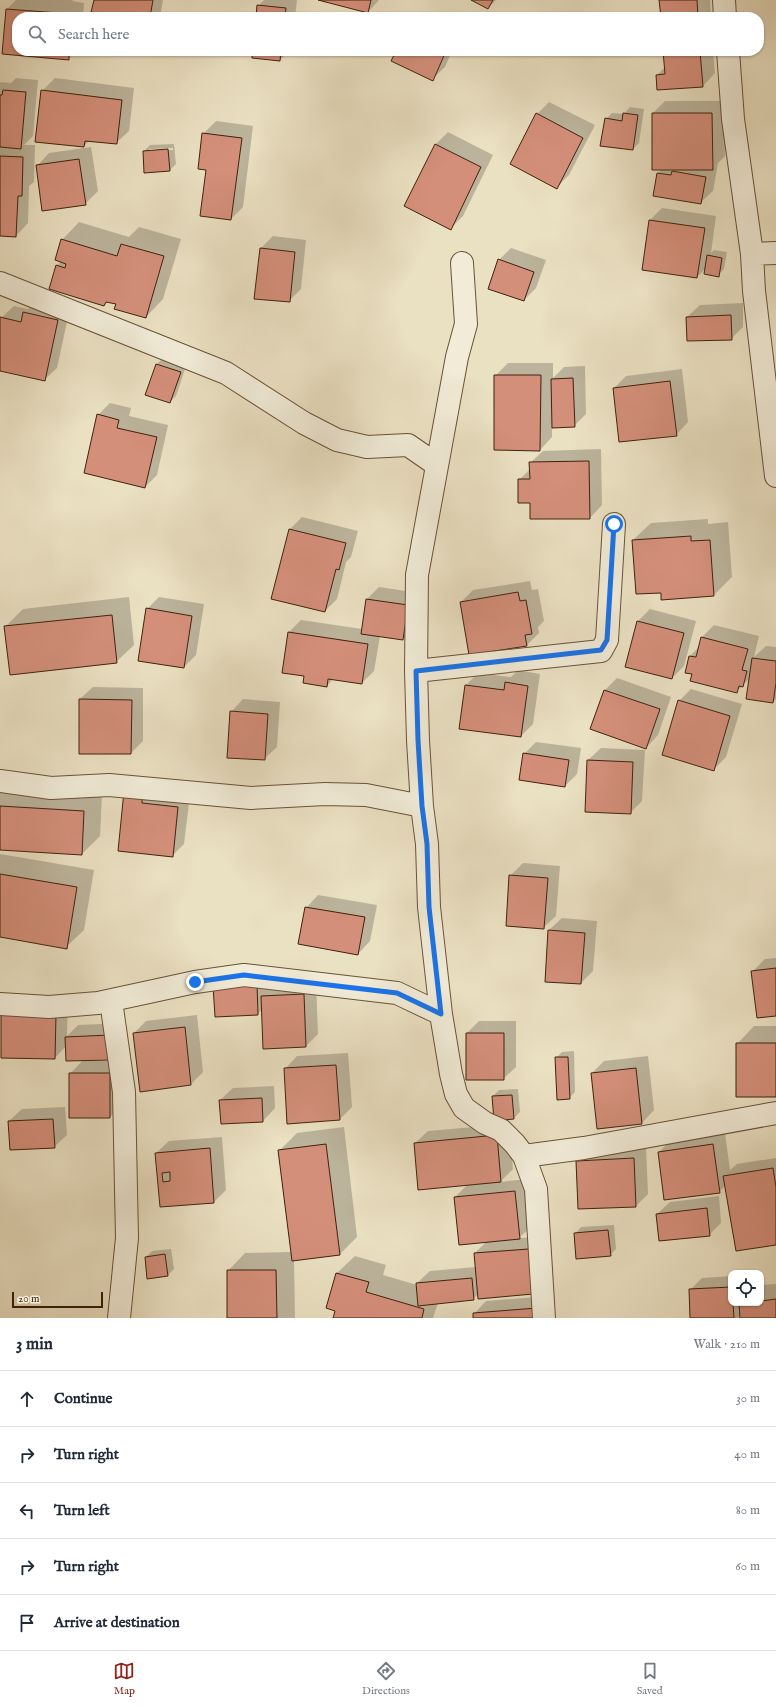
<!DOCTYPE html>
<html lang="en">
<head>
<meta charset="utf-8">
<style>
  :root { --surface:#fff; --page:#f2f2f3; --text:#1f2937; --muted:#747a83; --line:#e0e1e3; --accent:#8f2418 }
  body { margin:0; font-family:"IM FELL English",serif; background:var(--page); color:var(--text) }
  .controls { position:absolute; right:12px; bottom:12px; display:grid; overflow:hidden; border-radius:8px; box-shadow:0 1px 3px #0004 }
  .controls button { width:36px; height:36px; display:grid; place-items:center; padding:0; border:0; border-bottom:1px solid var(--line); background:var(--surface); color:var(--text); font:20px sans-serif }
  .scale { position:absolute; left:12px; bottom:10px; width:91px; box-sizing:border-box; padding-left:4px; border:2px solid #40220a; border-top:0; font-size:11px; line-height:14px; white-space:nowrap; color:#40220a; -webkit-text-stroke:3px #f1ebd7; paint-order:stroke }
  .stop { position:absolute; width:12px; height:12px; margin:-9px; border:3px solid #1a73e8; border-radius:50%; background:#fff }
  .stop.end { background:#1a73e8; border-color:#fff; box-shadow:0 1px 4px #0008 }
  .list { margin:0; padding:0; list-style:none }
  h2 { display:flex; justify-content:space-between; align-items:center; height:52px; margin:0; padding:0 16px; font-size:17px }
  h2 small { font-size:13px; font-weight:400; color:var(--muted) }
  .list li { display:grid; grid-template-columns:26px 1fr auto; gap:12px; align-items:center; box-sizing:border-box; height:56px; padding:0 16px; border-top:1px solid var(--line) }
  .list b { display:block; font-size:15px; white-space:nowrap }
  .list em { font-size:13px; font-style:normal; color:var(--muted) }
  .icon { flex:none; width:22px; height:22px; fill:none; stroke:currentColor; stroke-width:2; stroke-linecap:round; stroke-linejoin:round }
  .map { position:relative; flex:none; width:776px; height:1318px; overflow:hidden }
  .search { position:absolute; background:var(--surface); box-shadow:0 1px 3px #0004; left:12px; right:12px; top:12px; height:44px; display:flex; align-items:center; gap:10px; box-sizing:border-box; padding:0 14px; border-radius:16px; color:var(--muted); font-size:15px }
  .sheet { height:332px; background:var(--surface) }
  nav { display:flex; justify-content:space-around; align-items:center; box-sizing:border-box; height:56px; border-top:1px solid var(--line); background:var(--surface); font-size:11px; color:var(--muted) }
  nav a { display:grid; justify-items:center; gap:2px }
  nav .on { color:var(--accent) }
  .map>svg:first-child { display:block }
  .shadow { fill:#0003; fill-rule:evenodd }
  .building { fill:#d48f7b; stroke:#40220a; fill-rule:evenodd }
  .lines { fill:none; stroke-linecap:round; stroke-linejoin:round }
  .minor-casing { stroke:#6a5238; stroke-width:24 }
  .minor { stroke:#f1ebd7; stroke-width:22 }
  .route { stroke:#1a73e8; stroke-width:5 }
</style>
</head>
<body>
<div class="map">
<svg width="776" height="1318" viewBox="0 0 776 1318">
  <rect width="100%" height="100%" fill="#eae0c2"/>
  <filter id="stains"><feTurbulence type="fractalNoise" baseFrequency=".005" numOctaves="4"/><feColorMatrix values="0 0 0 0 .2 0 0 0 0 .09 0 0 0 0 .02 0 0 0 .5 -.17"/></filter>
  <radialGradient id="worn" r=".72"><stop offset=".6" stop-color="#630" stop-opacity="0"/><stop offset="1" stop-color="#630" stop-opacity=".3"/></radialGradient>
  <path class="shadow" d="M16,0H73L72,1L84,3L83,17H17V51H76L68,59L3,53L7,9Z
    M95,0H163L160,17H111V15Z
    M264,0H297L295,17H257L258,6Z
    M322,0H379L368,12Z
    M473,0H496L488,8Z
    M660,0H710L711,17H662Z
    M436,13L444,17H432Z
    M253,51H289L280,60Z
    M397,51H452L445,67L432,79Z
    M664,51H713L715,73L703,86L657,75L665,67Z
    M16,78L38,80L33,136L24,145H35L34,182L29,186L28,223L16,236L0,235V83L1,82L11,83Z
    M55,78L134,88L129,131L116,143L90,140L84,146L42,91Z
    M665,101H724L725,156L718,163L713,191L700,203L658,173L662,169L653,113Z
    M549,102L595,125L569,175L557,187L537,114Z
    M630,107L644,109L639,143L633,149L606,119L612,113L624,114Z
    M216,121L253,126L243,207L231,219L203,134Z
    M448,132L493,155L463,216L450,229L435,145Z
    M174,144L176,164L170,170L144,151L150,145ZM173,148V150L149,151V149Z
    M91,147L98,191L85,204L37,166L49,153Z
    M662,208L716,216L711,253L714,250L727,252L724,269L718,275L706,268L697,277L643,269L650,220Z
    M79,222L129,237L139,227L181,239L163,299L146,317L117,303L107,301L104,305L57,266L61,261L62,240Z
    M273,236L306,240L301,289L289,301L255,298L261,248Z
    M511,248L546,260L536,288L524,300L499,260Z
    M37,300L70,308L57,368L44,380L0,370L1,318L14,306L28,309Z
    M743,303V327L731,339L687,317L700,305Z
    M163,358L186,366L176,396L170,402L157,364Z
    M508,363H553V378L564,367L585,366L586,414L574,426L552,427V437L540,450L495,376Z
    M682,369L688,422L676,435L620,441L614,388L626,376Z
    M110,403L131,408L129,416L168,425L157,475L145,487L98,415Z
    M601,449L602,505L590,518H531V502L519,480L531,468L530,463L543,451Z
    M302,517L358,531L351,557L346,562L337,599L325,611L273,598L290,529Z
    M708,519V524L728,522L732,577L714,595L662,592L633,540L651,523Z
    M530,581L532,590L538,589L544,621L538,627L539,633L527,645L470,654L461,602L473,590Z
    M379,587L419,593L415,627L403,639L380,636L374,671L362,683L333,679L327,686L305,675L289,632L301,620L362,629L367,599Z
    M129,597L134,645L116,662L5,627L23,609Z
    M159,597L204,604L196,655L184,667L147,609Z
    M650,609L696,621L684,666L672,678L638,621Z
    M714,625L759,636L754,657L766,646L776,647V699L773,702L750,678L737,691L693,673L690,656L699,647L702,637Z
    M518,670L540,674L533,724L521,736L466,685L478,673L511,677Z
    M617,678L671,697L658,735L646,748L591,728L605,690Z
    M93,687L143,688V741L131,753L80,699Z
    M691,689L742,704L726,757L714,769L679,701Z
    M243,699L280,702L277,747L264,759L231,712Z
    M536,742L581,748L577,774L565,786L524,754Z
    M601,748L645,750L642,801L630,813L586,811L588,760Z
    M0,792L102,794L100,836L82,854L0,849Z
    M125,792L190,795L184,844L172,856Z
    M0,854L94,870L84,930L66,947L0,936Z
    M523,863L560,866L556,916L543,928L510,876Z
    M318,895L377,905L370,941L358,954L306,908Z
    M562,918L597,921L593,971L581,983L549,930Z
    M776,958V1015L752,972L765,959Z
    M227,974L316,982L318,1034L306,1046L262,1009L258,1014Z
    M68,1003L67,1036L78,1025L122,1023L91,1059V1061H122V1105L110,1117L70,1074L83,1060L66,1046L55,1058L2,1015Z
    M197,1015L203,1072L191,1084L134,1033L146,1021Z
    M479,1021H516V1067L503,1079L467,1033Z
    M754,1026H776V1096L737,1044Z
    M574,1051L575,1092L569,1098L556,1058L562,1052Z
    M348,1053L352,1107L340,1119L285,1069L297,1056Z
    M648,1056L654,1110L642,1123L592,1073L604,1061Z
    M274,1086L275,1108L263,1121L220,1100L233,1088Z
    M518,1089L520,1112L514,1118L493,1096L499,1090Z
    M65,1107L67,1135L54,1147L9,1121L22,1109Z
    M509,1124L513,1169L500,1182L527,1179L532,1226L519,1238L541,1237L545,1281L478,1294L473,1299L438,1303L433,1318H334L336,1310L327,1307L337,1273L355,1256L386,1265L383,1275L417,1285V1283L430,1271L476,1267L475,1253L487,1241L455,1197L468,1184L415,1143L428,1131Z
    M344,1127L357,1237L339,1255L294,1260L295,1318H228V1271L245,1253L292,1252L280,1150L297,1133Z
    M725,1133L730,1170L737,1164L776,1158V1244L726,1185L719,1192L659,1152L671,1140Z
    M222,1137L226,1190L214,1202L161,1206L156,1153L169,1141Z
    M646,1147L648,1194L636,1206L577,1161L590,1149Z
    M719,1196L721,1223L709,1235L657,1214L670,1202Z
    M614,1225L616,1249L610,1255L575,1234L581,1227Z
    M171,1249L174,1269L168,1275L146,1257L152,1251Z
    M731,1276V1303H761V1285L776,1284V1318H691L690,1290L702,1278Z
    M549,1296L550,1318H474V1314L486,1301Z"/>
  <path class="building" d="M94,0H153L150,17H110V16L91,12Z
    M318,0H371L368,13Z
    M471,0H493L488,9Z
    M659,0H697L698,17H661Z
    M257,5L286,8L285,17H256Z
    M6,9L72,14V17H17V51H69V60L2,54Z
    M252,51H281L280,61L252,58Z
    M396,51H446L433,81L391,61Z
    M663,51H700L703,87L657,90L656,75L665,74Z
    M3,90L26,92L21,149L0,147V95H2Z
    M41,90L122,100L117,144L85,141L84,147L35,142Z
    M536,113L583,138L557,189L510,164Z
    M623,113L638,115L633,150L600,146L605,118L622,121Z
    M652,113H712L713,170H652Z
    M202,133L242,138L231,220L200,216L206,170L198,169Z
    M435,144L481,167L451,230L404,206Z
    M168,149L170,171L144,173L143,151Z
    M0,156L23,157L22,196H18L16,237L0,236Z
    M79,159L86,205L42,211L36,165Z
    M672,171L706,177L701,204L653,196L657,173L671,175Z
    M649,220L705,228L697,278L642,270Z
    M61,239L117,256L121,244L164,256L146,318L114,309L116,304L106,302L104,306L49,289L56,265L65,268L66,264L55,260Z
    M260,248L295,252L290,302L254,299Z
    M707,255L722,258L719,277L704,274Z
    M498,259L534,272L524,301L488,289Z
    M23,312L58,320L45,381L0,371V317L21,322Z
    M731,315L732,340L687,341L686,317Z
    M156,364L181,372L170,403L145,395Z
    M494,375H541L540,451L494,450Z
    M573,378L575,427L552,428L551,379Z
    M670,381L677,436L619,442L613,388Z
    M97,414L119,420L117,428L157,437L145,488L84,473Z
    M589,461L590,519H530V503H518V479H530L529,462Z
    M289,529L346,543L339,570L336,569L325,612L271,599Z
    M691,536V541L710,540L714,596L661,600V593L636,594L632,540Z
    M518,592L520,601L526,600L532,634L525,635L527,646L469,655L460,602Z
    M366,599L408,605L403,640L361,634Z
    M146,608L192,616L184,668L138,661Z
    M112,615L117,663L10,675L4,626Z
    M637,621L684,633L672,679L625,667Z
    M288,632L368,644L362,684L328,679L327,687L303,683L304,676L282,673Z
    M701,637L748,649L742,670L747,671L743,687L739,686L737,693L690,681L692,674L685,673L689,656L696,657Z
    M752,658L776,661V683L773,703L746,699Z
    M505,682L528,686L521,737L459,729L465,685L504,690Z
    M604,690L660,709L646,749L590,729Z
    M79,699L132,700L131,754H79Z
    M678,700L730,716L714,771L662,755Z
    M230,711L268,714L265,760L227,758Z
    M523,753L569,760L565,787L519,780Z
    M587,760L633,762L631,814L585,812Z
    M124,791L142,793V803L178,807L173,857L118,851Z
    M0,806L84,811L82,855L0,850Z
    M0,874L77,887L67,949L0,937Z
    M509,875L548,878L544,929L506,926Z
    M305,907L365,917L358,955L298,944Z
    M548,930L585,933L581,984L545,982Z
    M776,968V1016L757,1018L751,971Z
    M257,984L258,1015L215,1017L213,986Z
    M304,994L306,1047L263,1049L261,996Z
    M1,1015H56L55,1059L1,1058Z
    M185,1027L191,1085L140,1092L133,1033Z
    M466,1033H504V1080H466Z
    M110,1035L111,1060L66,1061L65,1037Z
    M736,1043H776V1097H736Z
    M555,1057H568L570,1099L557,1100Z
    M336,1065L340,1120L287,1124L284,1068Z
    M636,1068L642,1124L597,1129L591,1073Z
    M69,1073H110V1118H69Z
    M512,1095L514,1119L494,1121L492,1096Z
    M262,1098L263,1122L221,1124L219,1100Z
    M53,1119L55,1148L10,1150L8,1121Z
    M497,1135L501,1182L418,1190L414,1143Z
    M326,1144L340,1255L292,1261L278,1150Z
    M713,1144L720,1193L664,1200L658,1152Z
    M210,1148L214,1203L160,1207L155,1153ZM170,1172V1181L163,1182L162,1173Z
    M634,1158L636,1207L578,1209L576,1161Z
    M773,1168L776,1187V1245L736,1251L723,1176Z
    M515,1191L520,1239L459,1245L454,1197Z
    M707,1208L710,1236L659,1241L656,1214Z
    M608,1230L611,1256L576,1259L574,1233Z
    M529,1249L533,1294L478,1299L474,1253Z
    M165,1254L168,1276L147,1279L145,1257Z
    M227,1270H276L277,1318H227Z
    M336,1273L369,1282L366,1292L424,1309L422,1318H333L335,1311L326,1308Z
    M472,1278L474,1300L418,1306L416,1283Z
    M731,1287V1303H733L734,1318H690L689,1289Z
    M776,1299V1318H740L739,1303H761V1301Z
    M537,1308L538,1318H473V1313Z"/>
  <g class="lines">
    <defs>
      <path id="minor" d="M724,0L725,17
        M728,51L733,119L752,254L754,291L776,476
        M752,254L776,253
        M462,263L466,324L457,357L417,575L416,671L418,740L422,806L427,844L429,907L441,1014L451,1074L456,1094L464,1108L485,1123L501,1130L515,1144L524,1156L536,1189L544,1318
        M0,283L226,373L304,423L337,440L367,447L408,445L437,465
        M416,671L601,651L607,640L614,524
        M0,781L51,788L109,785L251,798L325,794L366,795L422,806
        M111,1001L124,1092L127,1238L119,1318
        M0,1004L49,1007L98,1003L195,982L244,975L397,993L441,1014
        M524,1156L584,1148L776,1113"/>
    </defs>
    <use href="#minor" class="minor-casing"/>
    <use href="#minor" class="minor"/>
  </g>
  <g class="lines">
    <path class="route" d="M195,982L244,975L397,993L441,1014L429,907L427,844L422,806L418,740L416,671L601,650L607,640L614,524"/>
  </g>
  <rect width="100%" height="100%" filter="url(#stains)"/>
  <rect width="100%" height="100%" fill="url(#worn)"/>
</svg>
<div class="controls">
<button><svg class="icon" aria-label="locate" viewBox="0 0 24 24"><circle cx="12" cy="12" r="6"/><path d="M12 2v4M12 18v4M2 12h4M18 12h4"/></svg></button>
</div>
<div class="scale">20 m</div>
<div class="stop" style="left:614px;top:524px"></div>
<div class="stop end" style="left:195px;top:982px"></div>
<div class="search"><svg class="icon" aria-label="search" viewBox="0 0 24 24"><circle cx="10" cy="10" r="6"/><path d="M15 15l6 6"/></svg>Search here</div>
</div>
<section class="sheet">
<h2>3 min<small>Walk · 210 m</small></h2>
<ul class="list">
<li><svg class="icon" aria-label="ahead" viewBox="0 0 24 24"><path d="M12 20V5M6 11l6-6 6 6"/></svg><div><b>Continue</b></div><em>30 m</em></li>
<li><svg class="icon" aria-label="right" viewBox="0 0 24 24"><path d="M7 20v-9h11M14 6l5 5-5 5"/></svg><div><b>Turn right</b></div><em>40 m</em></li>
<li><svg class="icon" aria-label="left" viewBox="0 0 24 24"><path d="M17 20v-9H6M10 6l-5 5 5 5"/></svg><div><b>Turn left</b></div><em>80 m</em></li>
<li><svg class="icon" aria-label="right" viewBox="0 0 24 24"><path d="M7 20v-9h11M14 6l5 5-5 5"/></svg><div><b>Turn right</b></div><em>60 m</em></li>
<li><svg class="icon" aria-label="arrive" viewBox="0 0 24 24"><path d="M6 21V4h12l-3 4 3 4H6"/></svg><div><b>Arrive at destination</b></div></li>
</ul>
</section>
<nav>
<a class="on"><svg class="icon" aria-label="map" viewBox="0 0 24 24"><path d="M3 6l6-2 6 2 6-2v14l-6 2-6-2-6 2zM9 4v14M15 6v14"/></svg>Map</a>
<a><svg class="icon" aria-label="directions" viewBox="0 0 24 24"><path d="M12 3l9 9-9 9-9-9zM9 14v-3h6M13 9l2 2-2 2"/></svg>Directions</a>
<a><svg class="icon" aria-label="saved" viewBox="0 0 24 24"><path d="M7 4h10v16l-5-4-5 4z"/></svg>Saved</a>
</nav>
</body>
</html>
